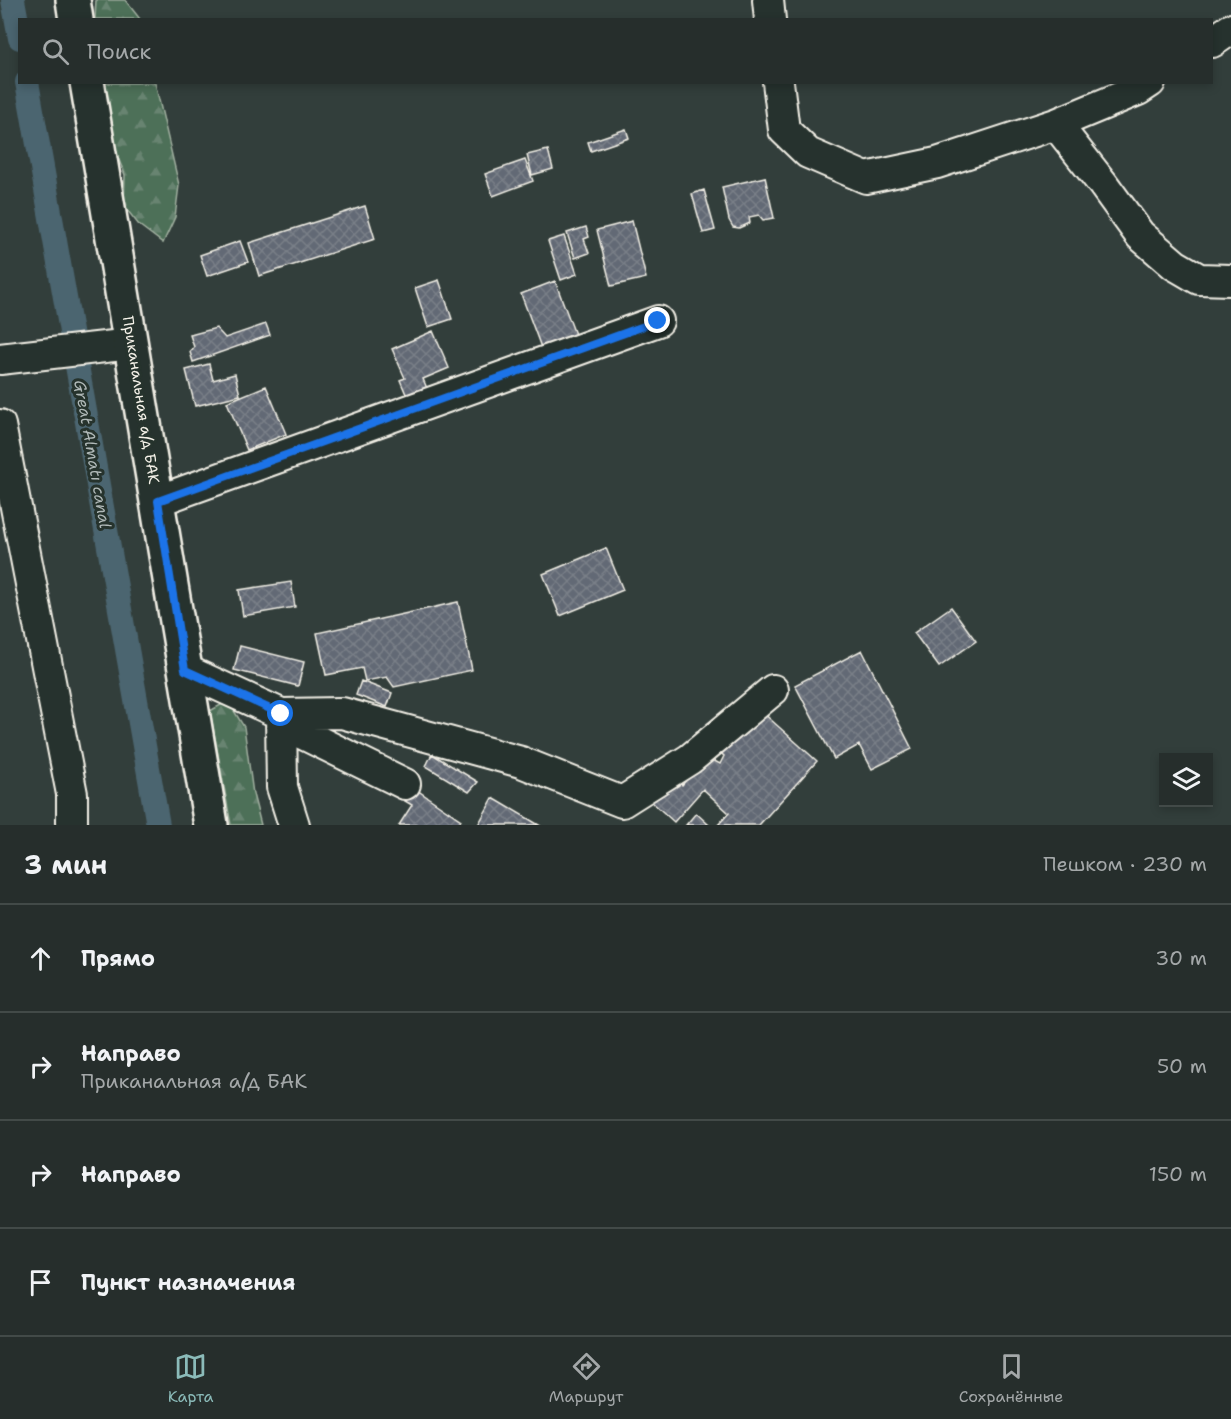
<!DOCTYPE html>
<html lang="ru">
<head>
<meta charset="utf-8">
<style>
  :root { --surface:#262e2c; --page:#323a38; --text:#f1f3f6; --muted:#a4a8a9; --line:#424a48; --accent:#8bbbb9 }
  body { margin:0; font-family:"Shantell Sans",sans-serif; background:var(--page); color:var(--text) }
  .controls { position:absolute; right:18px; bottom:18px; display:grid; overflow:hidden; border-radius:0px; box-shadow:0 3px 9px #0003 }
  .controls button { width:54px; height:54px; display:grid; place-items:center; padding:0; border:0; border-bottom:2px solid var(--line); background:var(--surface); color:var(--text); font:30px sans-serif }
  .stop { position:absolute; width:18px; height:18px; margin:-14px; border:4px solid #1a73e8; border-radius:50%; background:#fff }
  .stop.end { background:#1a73e8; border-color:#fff; box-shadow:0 2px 6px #0008 }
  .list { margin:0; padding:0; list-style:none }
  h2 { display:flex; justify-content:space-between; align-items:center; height:78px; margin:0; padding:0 24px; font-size:26px }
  h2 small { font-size:20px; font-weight:400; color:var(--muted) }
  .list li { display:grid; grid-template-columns:39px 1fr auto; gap:18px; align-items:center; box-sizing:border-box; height:108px; padding:0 24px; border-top:2px solid var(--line) }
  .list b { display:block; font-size:22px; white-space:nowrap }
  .list p { margin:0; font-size:20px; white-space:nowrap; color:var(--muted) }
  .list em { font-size:20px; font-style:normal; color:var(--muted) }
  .icon { flex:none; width:33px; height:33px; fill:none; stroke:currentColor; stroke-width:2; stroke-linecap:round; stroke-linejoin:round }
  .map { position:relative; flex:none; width:1231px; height:825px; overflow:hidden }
  .search { position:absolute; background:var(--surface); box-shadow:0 3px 9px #0003; left:18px; right:18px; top:18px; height:66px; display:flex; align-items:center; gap:15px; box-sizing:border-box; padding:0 21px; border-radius:0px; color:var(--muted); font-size:22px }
  .sheet { height:510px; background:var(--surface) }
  nav { display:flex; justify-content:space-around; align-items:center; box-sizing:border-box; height:84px; border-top:2px solid var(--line); background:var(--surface); font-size:16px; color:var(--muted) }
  nav a { display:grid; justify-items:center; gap:3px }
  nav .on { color:var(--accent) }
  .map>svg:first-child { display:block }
  .forest { fill:url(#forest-firs); stroke:#a1b0a0; stroke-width:1.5 }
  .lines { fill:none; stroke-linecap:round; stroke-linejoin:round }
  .canal { stroke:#4b6570; stroke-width:24 }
  .building { fill:url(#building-cross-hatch); stroke:#f4f1e8; stroke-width:1.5 }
  .minor-casing { stroke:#f4f1e8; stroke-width:34 }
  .major-casing { stroke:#f4f1e8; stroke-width:38 }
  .minor { stroke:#26332d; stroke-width:30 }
  .major { stroke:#26332d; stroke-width:33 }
  .route { stroke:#1a73e8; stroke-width:8 }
  .labels { text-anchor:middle; stroke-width:6; stroke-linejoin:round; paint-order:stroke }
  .street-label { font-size:15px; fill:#f4f1e8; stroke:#26332d }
  .water-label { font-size:16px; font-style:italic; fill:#b0b9b8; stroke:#26332d }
</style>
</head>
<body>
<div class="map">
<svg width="1231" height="825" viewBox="0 0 1231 825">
  <defs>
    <pattern id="forest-firs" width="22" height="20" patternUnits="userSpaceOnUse" patternTransform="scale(1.5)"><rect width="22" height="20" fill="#4e6f59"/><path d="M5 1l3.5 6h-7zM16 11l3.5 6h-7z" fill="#688471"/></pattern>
    <pattern id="building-cross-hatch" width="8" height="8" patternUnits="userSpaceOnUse" patternTransform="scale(1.5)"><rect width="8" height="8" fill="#626974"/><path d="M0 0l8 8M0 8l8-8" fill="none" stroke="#797f88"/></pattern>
  </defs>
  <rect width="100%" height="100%" fill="#323e3b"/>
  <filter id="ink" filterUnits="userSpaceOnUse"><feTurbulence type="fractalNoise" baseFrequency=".0167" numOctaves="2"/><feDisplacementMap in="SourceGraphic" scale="12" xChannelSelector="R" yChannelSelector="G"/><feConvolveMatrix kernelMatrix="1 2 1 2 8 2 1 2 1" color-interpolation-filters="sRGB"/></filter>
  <g filter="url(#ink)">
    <path class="forest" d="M96,0H125L140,19H95Z
      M103,83H155L179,185L175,217L163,243L139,225L124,206L125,175L114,148Z
      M228,701L244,727L253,794L261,825H231L210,711Z"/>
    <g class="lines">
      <path class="canal" d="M13,0L20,38
        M27,82L158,825"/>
    </g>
    <path class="building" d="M626,129L629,138L591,151L588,142Z
      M548,150L553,169L532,175L527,155Z
      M525,160L533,181L493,196L485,174Z
      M765,177L774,218L763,220L759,215L749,217L750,223L739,228L733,227L729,220L722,187Z
      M704,190L715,230L703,233L692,194Z
      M365,206L375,239L259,276L249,243Z
      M632,221L646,278L611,286L597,230Z
      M586,227L589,237L584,239L589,253L575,258L567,233Z
      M564,236L577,274L561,280L548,241Z
      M240,241L248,262L207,276L200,255Z
      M439,280L452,319L428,327L415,288Z
      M555,281L579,345L545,358L521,294Z
      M266,324L270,335L193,362L190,352L194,347L190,335L216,328L225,338Z
      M433,331L449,368L423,379L429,393L409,401L400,380L405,378L392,349Z
      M209,364L213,380L235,374L240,395L195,406L186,370Z
      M266,386L286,434L247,450L227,402Z
      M606,548L623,590L560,616L543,574Z
      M291,582L295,607L243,616L239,590Z
      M458,602L472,670L394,687L387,677L365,681L362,668L326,675L317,633Z
      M951,607L976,641L939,667L914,633Z
      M240,646L304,662L298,686L234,670Z
      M862,650L912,749L872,769L859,745L834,759L795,685Z
      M361,681L392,693L387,707L356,695Z
      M761,711L817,761L759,825H718L729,813L703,789L674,822L652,802L673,778L682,785L707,757L720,764L724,756L715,748Z
      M432,754L478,782L469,792L426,766Z
      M414,788L461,820L458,825H399L412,805L405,801Z
      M493,798L539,825H478Z
      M696,813L709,825H686Z"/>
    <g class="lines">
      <defs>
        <path id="minor" d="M768,0L770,20
          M1212,42L1231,29
          M778,82L784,130L808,153L866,178L937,163L1056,124L1138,90L1150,82
          M1056,124L1103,184L1140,235L1175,265L1199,279L1231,280
          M0,359L131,344
          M0,425L72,794V825
          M157,501L658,321
          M185,670L281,714L342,713L521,762L622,802L690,759L773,690
          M281,714L297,731L405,784
          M281,714L282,787L294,825"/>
        <path id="major" d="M73,0L76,20
          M87,82L211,825"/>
      </defs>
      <use href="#minor" class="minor-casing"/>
      <use href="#major" class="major-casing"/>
      <use href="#minor" class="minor"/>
      <use href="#major" class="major"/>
    </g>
  </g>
  <g class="lines" filter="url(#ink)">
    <path class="route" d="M281,714L185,670L158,501L658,321"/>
  </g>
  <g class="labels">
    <g class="street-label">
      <text transform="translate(141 400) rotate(81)" y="5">Приканальная а/д БАК</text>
    </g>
    <g class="water-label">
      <text transform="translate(93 454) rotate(80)" y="6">Great Almatı canal</text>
    </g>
  </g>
</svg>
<div class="controls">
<button><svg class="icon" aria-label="layers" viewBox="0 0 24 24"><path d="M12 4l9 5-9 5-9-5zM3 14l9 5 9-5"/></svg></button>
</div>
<div class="stop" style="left:281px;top:714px"></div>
<div class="stop end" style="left:658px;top:321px"></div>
<div class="search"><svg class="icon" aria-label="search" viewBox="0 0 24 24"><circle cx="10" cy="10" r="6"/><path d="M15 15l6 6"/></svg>Поиск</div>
</div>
<section class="sheet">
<h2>3 мин<small>Пешком · 230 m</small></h2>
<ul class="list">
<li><svg class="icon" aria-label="ahead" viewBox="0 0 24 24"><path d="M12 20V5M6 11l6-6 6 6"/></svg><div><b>Прямо</b></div><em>30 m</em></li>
<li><svg class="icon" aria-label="right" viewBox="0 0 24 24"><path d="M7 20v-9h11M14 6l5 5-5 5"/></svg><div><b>Направо</b><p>Приканальная а/д БАК</p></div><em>50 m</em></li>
<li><svg class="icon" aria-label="right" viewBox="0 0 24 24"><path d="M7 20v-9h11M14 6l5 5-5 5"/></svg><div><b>Направо</b></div><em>150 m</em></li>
<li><svg class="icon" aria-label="arrive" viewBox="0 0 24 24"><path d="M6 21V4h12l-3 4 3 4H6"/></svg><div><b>Пункт назначения</b></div></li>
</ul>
</section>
<nav>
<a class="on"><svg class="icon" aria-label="map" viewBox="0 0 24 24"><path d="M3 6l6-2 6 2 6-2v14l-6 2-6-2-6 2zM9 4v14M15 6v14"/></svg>Карта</a>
<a><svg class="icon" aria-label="directions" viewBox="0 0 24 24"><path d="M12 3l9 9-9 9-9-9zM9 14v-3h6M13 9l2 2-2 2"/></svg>Маршрут</a>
<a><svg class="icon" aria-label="saved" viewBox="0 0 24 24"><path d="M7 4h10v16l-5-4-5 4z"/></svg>Сохранённые</a>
</nav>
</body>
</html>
